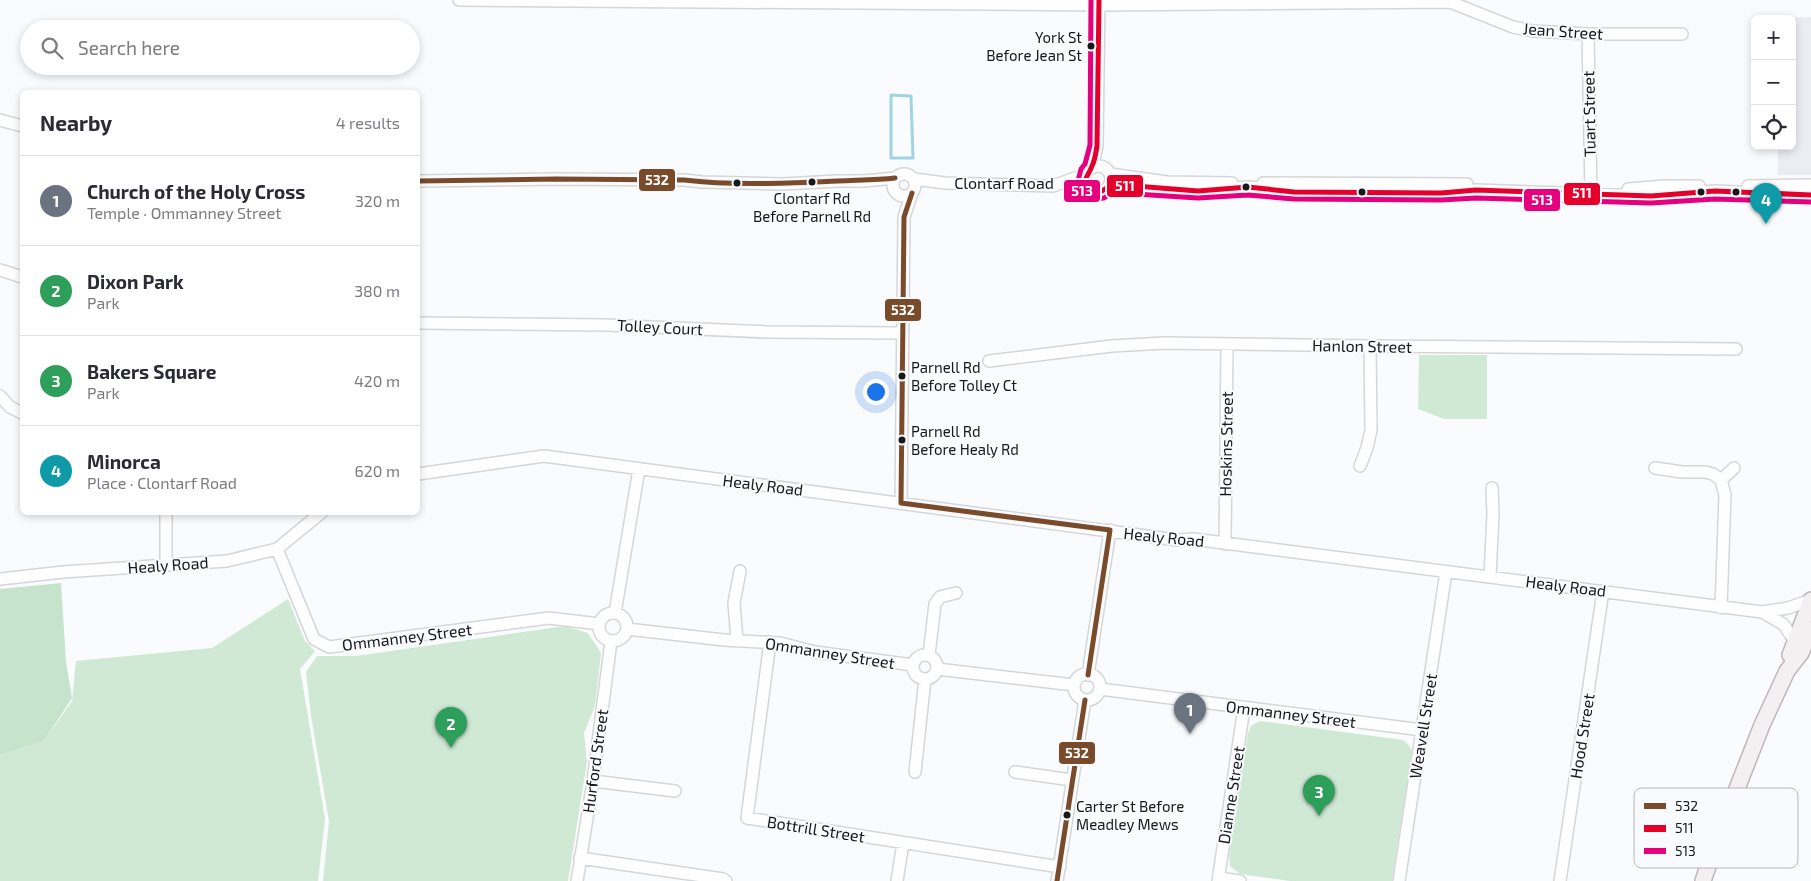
<!DOCTYPE html>
<html lang="en">
<head>
<meta charset="utf-8">
<style>
  :root { --surface:#fff; --page:#f2f2f3; --text:#2b2b33; --muted:#7c7c81; --line:#e1e1e2; --accent:#111827 }
  body { margin:0; font-family:"Exo 2",sans-serif; background:var(--page); color:var(--text) }
  .controls { position:absolute; right:15px; top:15px; display:grid; overflow:hidden; border-radius:8px; box-shadow:0 2px 8px #0003 }
  .controls button { width:45px; height:45px; display:grid; place-items:center; padding:0; border:0; border-bottom:1px solid var(--line); background:var(--surface); color:var(--text); font:25px sans-serif }
  .you { position:absolute; left:875px; top:391px; width:18px; height:18px; margin:-12px; border:4px solid #fff; border-radius:50%; background:#1a73e8; box-shadow:0 0 0 8px #1a73e833 }
  .badge { display:grid; place-items:center; width:32px; height:32px; border-radius:50%; background:var(--accent); color:#fff; font-size:16px; font-weight:700 }
  .pin { position:absolute; translate:-50% -41px; filter:drop-shadow(0 1px 2px #0008) }
  .pin::after { content:''; position:absolute; top:26px; width:18px; height:15px; background:inherit; clip-path:polygon(0 0,100% 0,50% 100%) }
  .list { margin:0; padding:0; list-style:none }
  h2 { display:flex; justify-content:space-between; align-items:center; height:65px; margin:0; padding:0 20px; font-size:21px }
  h2 small { font-size:16px; font-weight:400; color:var(--muted) }
  .list li { display:grid; grid-template-columns:32px 1fr auto; gap:15px; align-items:center; box-sizing:border-box; height:90px; padding:0 20px; border-top:1px solid var(--line) }
  .list b { display:block; font-size:19px; white-space:nowrap }
  .list p { margin:0; font-size:16px; white-space:nowrap; color:var(--muted) }
  .list em { font-size:16px; font-style:normal; color:var(--muted) }
  .icon { flex:none; width:28px; height:28px; fill:none; stroke:currentColor; stroke-width:2; stroke-linecap:round; stroke-linejoin:round }
  .map { position:relative; flex:none; width:1811px; height:881px; overflow:hidden }
  .search { position:absolute; background:var(--surface); box-shadow:0 2px 8px #0003; left:20px; top:20px; width:400px; height:55px; display:flex; align-items:center; gap:12px; box-sizing:border-box; padding:0 18px; border-radius:28px; color:var(--muted); font-size:19px }
  .panel { position:absolute; background:var(--surface); box-shadow:0 2px 8px #0003; left:20px; top:90px; width:400px; height:425px; border-radius:8px }
  .map>svg:first-child { display:block }
  .built { fill:#eaedf2 }
  .green { fill:#d0e9d5 }
  .forest { fill:#c6e3cc }
  .lines { fill:none; stroke-linecap:round; stroke-linejoin:round }
  .stream { stroke:#a0d4e4; stroke-width:3 }
  .minor-casing { stroke:#d5d6d7; stroke-width:14 }
  .major-casing { stroke:#bfb6b9; stroke-width:18 }
  .minor { stroke:#fefeff; stroke-width:11 }
  .major { stroke:#f4eff1; stroke-width:15 }
  .bus-1-casing { stroke:#f9fafd; stroke-width:9 }
  .bus-2-casing { stroke:#f9fafd; stroke-width:9 }
  .bus-3-casing { stroke:#f9fafd; stroke-width:9 }
  .bus-1 { stroke:#7a4b2a; stroke-width:5 }
  .bus-2 { stroke:#e4002b; stroke-width:5 }
  .bus-3 { stroke:#e5007d; stroke-width:5 }
  .bus-dot { fill:#181819; stroke:#f9fafd; stroke-width:2 }
  .labels { text-anchor:middle; stroke-width:4; stroke-linejoin:round; paint-order:stroke }
  .bus-label { font-size:15px; fill:#181819; stroke:#f9fafd; text-anchor:start }
  .street-label { font-size:16px; fill:#181819; stroke:#f9fafd }
  .key { fill:#f9fafd; stroke:#b6b6b9; stroke-width:1 }
  .key-label { font-size:14px; fill:#181819 }
  .line-badge { stroke:#f9fafd; stroke-width:2 }
  .badge-label { font-size:14px; text-anchor:middle; font-weight:bold; fill:#fff }
</style>
</head>
<body>
<div class="map">
<svg width="1811" height="881" viewBox="0 0 1811 881">
  <rect width="100%" height="100%" fill="#fafbfc"/>
  <path class="built" d="M1811,17V175H1778V146H1792V19L1767,18Z"/>
  <path class="green" d="M1419,355H1487V419H1444L1418,409Z
    M288,599L305,641L315,651L300,669L325,819L318,881H0V755L44,741L72,701L76,661L212,648Z
    M565,626L588,633L601,653L595,706L584,733L587,762L568,881H323L329,821L311,716L306,672L317,656H356Z
    M1260,721L1403,740L1408,744L1412,751L1392,881H1290L1240,874L1230,866L1229,856L1248,733L1251,726Z"/>
  <path class="forest" d="M61,583L66,662L72,698L44,741L0,755V589Z"/>
  <g class="lines">
    <path class="stream" d="M891,95L911,96L913,158H891Z"/>
    <defs>
      <path id="minor" d="M459,0L1099,5L1450,2L1513,27L1533,31L1588,34H1682
        M1588,34L1591,194
        M0,120L22,126
        M1085 179a13 13 0 1 1 26 0a13 13 0 1 1-26 0Z
        M1092,168L1097,146L1099,0
        M893 185a11 11 0 1 1 22 0a11 11 0 1 1-22 0Z
        M1110,174L1167,182L1232,183
        M914,179L945,183L1053,186L1086,174
        M418,181L556,179L684,180L702,182L783,184L838,181H864L895,178
        M1263,183L1467,184
        M1748,186L1811,185
        M1108,187L1135,186L1198,191L1248,187L1294,192L1441,193L1476,190L1651,196L1715,191L1811,195
        M1628,189L1665,186H1699
        M0,270L22,277
        M418,323L606,325L767,332L902,333
        M989,361L1112,346L1164,343L1370,346L1736,349
        M0,396L10,407L22,413
        M1360,466L1367,448L1371,430L1370,346
        M1655,468L1682,472H1705L1713,474L1721,480L1725,495L1721,608
        M418,474L544,456L1177,540L1193,539L1762,612L1788,608L1811,600
        M1721,480L1734,468
        M901,503L904,217L912,193
        M1225,544L1227,344
        M277,549L314,639L329,647L549,618L599,624
        M166,565V512
        M1490,577L1493,514L1492,488
        M0,579L63,572L227,561L277,549L322,512
        M1762,612L1783,624L1795,641
        M599 627a14 14 0 1 1 28 0a14 14 0 1 1-28 0Z
        M615,613L639,469
        M627,629L724,640L780,643L815,652L913,665
        M737,641L734,603L740,571
        M770,642L747,818L1060,867
        M929,655L935,604L940,597L956,593
        M913 667a12 12 0 1 1 24 0a12 12 0 1 1-24 0Z
        M937,669L1074,685
        M1074 687a13 13 0 1 1 26 0a13 13 0 1 1-26 0Z
        M1088,675L1110,530
        M1100,689L1422,730
        M915,772L925,679
        M1015,772L1072,780
        M593,781L675,791
        M580,858L723,879L726,881
        M1219,878L1240,881
        M577,881L593,781L611,641
        M897,881L903,843
        M1057,881L1085,700
        M1218,881L1244,708
        M1399,881L1446,572
        M1560,881L1603,591"/>
      <path id="major" d="M1790,655L1811,600
        M1703,881L1718,837L1762,725L1787,671L1801,653L1811,630"/>
    </defs>
    <use href="#minor" class="minor-casing"/>
    <use href="#major" class="major-casing"/>
    <use href="#minor" class="minor"/>
    <use href="#major" class="major"/>
    <defs>
      <path id="bus-1" d="M418,181L556,179L684,180C735,186 786,183 838,181C857,180 876,180 895,178
        M901,503L904,217L912,193
        M901,503L1110,530
        M1088,675L1110,530
        M1057,881L1085,700"/>
      <path id="bus-2" d="M1099,0L1097,146C1096,152 1095,160 1092,166C1087,180 1078,180 1096,192L1102,191L1108,187L1135,186L1198,191L1248,187L1294,192L1441,193L1476,190L1651,196L1715,191L1811,195"/>
      <path id="bus-3" d="M1091,0L1090,145L1085,164L1081,169L1078,181L1082,191L1095,199L1104,198L1110,194H1135L1198,198L1248,195L1294,199L1441,200L1476,198L1651,203L1715,199L1811,202"/>
    </defs>
    <use href="#bus-1" class="bus-1-casing"/>
    <use href="#bus-2" class="bus-2-casing"/>
    <use href="#bus-3" class="bus-3-casing"/>
    <use href="#bus-1" class="bus-1"/>
    <use href="#bus-2" class="bus-2"/>
    <use href="#bus-3" class="bus-3"/>
  </g>
  <g class="bus-dot">
    <circle cx="1091" cy="46" r="4.5"/>
    <circle cx="812" cy="182" r="4.5"/>
    <circle cx="737" cy="183" r="4.5"/>
    <circle cx="1246" cy="187" r="4.5"/>
    <circle cx="1362" cy="192" r="4.5"/>
    <circle cx="1701" cy="192" r="4.5"/>
    <circle cx="1736" cy="192" r="4.5"/>
    <circle cx="902" cy="376" r="4.5"/>
    <circle cx="902" cy="440" r="4.5"/>
    <circle cx="1067" cy="815" r="4.5"/>
  </g>
  <g class="labels">
    <g class="bus-label">
      <text x="1082" y="43" text-anchor="end">York St<tspan x="1082" dy="18">Before Jean St</tspan></text>
      <text x="812" y="204" text-anchor="middle">Clontarf Rd<tspan x="812" dy="18">Before Parnell Rd</tspan></text>
      <text x="911" y="373">Parnell Rd<tspan x="911" dy="18">Before Tolley Ct</tspan></text>
      <text x="911" y="437">Parnell Rd<tspan x="911" dy="18">Before Healy Rd</tspan></text>
      <text x="1076" y="812">Carter St Before<tspan x="1076" dy="18">Meadley Mews</tspan></text>
    </g>
    <g class="street-label">
      <text transform="translate(1563 31) rotate(4)" y="6">Jean Street</text>
      <text transform="translate(1589 114) rotate(-91)" y="6">Tuart Street</text>
      <text x="1004" y="189">Clontarf Road</text>
      <text transform="translate(660 327) rotate(3)" y="6">Tolley Court</text>
      <text transform="translate(1362 346) rotate(1)" y="6">Hanlon Street</text>
      <text transform="translate(1226 444) rotate(-89)" y="6">Hoskins Street</text>
      <text transform="translate(763 485) rotate(7)" y="6">Healy Road</text>
      <text transform="translate(1164 537) rotate(6)" y="6">Healy Road</text>
      <text transform="translate(168 565) rotate(-4)" y="6">Healy Road</text>
      <text transform="translate(1566 586) rotate(7)" y="6">Healy Road</text>
      <text transform="translate(407 637) rotate(-7)" y="6">Ommanney Street</text>
      <text transform="translate(830 653) rotate(9)" y="6">Ommanney Street</text>
      <text transform="translate(1291 714) rotate(7)" y="6">Ommanney Street</text>
      <text transform="translate(1423 726) rotate(-81)" y="6">Weavell Street</text>
      <text transform="translate(1582 736) rotate(-81)" y="6">Hood Street</text>
      <text transform="translate(595 761) rotate(-82)" y="6">Hurford Street</text>
      <text transform="translate(1231 795) rotate(-81)" y="6">Dianne Street</text>
      <text transform="translate(816 829) rotate(9)" y="6">Bottrill Street</text>
    </g>
  </g>
  <rect x="1634" y="788" width="164" height="80" rx="8" class="key"/>
  <rect x="1644" y="803" width="22" height="6" fill="#7a4b2a"/>
  <rect x="1644" y="825" width="22" height="7" fill="#e4002b"/>
  <rect x="1644" y="848" width="22" height="6" fill="#e5007d"/>
  <g class="key-label">
    <text x="1675" y="811">532</text>
    <text x="1675" y="833">511</text>
    <text x="1675" y="856">513</text>
  </g>
  <g class="line-badge">
    <rect x="638" y="168" width="38" height="24" rx="5" fill="#7a4b2a"/>
    <rect x="1106" y="174" width="38" height="24" rx="5" fill="#e4002b"/>
    <rect x="1063" y="179" width="38" height="24" rx="5" fill="#e5007d"/>
    <rect x="1563" y="182" width="38" height="24" rx="5" fill="#e4002b"/>
    <rect x="1523" y="188" width="38" height="24" rx="5" fill="#e5007d"/>
    <rect x="884" y="298" width="38" height="24" rx="5" fill="#7a4b2a"/>
    <rect x="1058" y="741" width="38" height="24" rx="5" fill="#7a4b2a"/>
  </g>
  <g class="badge-label">
    <text x="657" y="185">532</text>
    <text x="1125" y="191">511</text>
    <text x="1082" y="196">513</text>
    <text x="1582" y="198">511</text>
    <text x="1542" y="205">513</text>
    <text x="903" y="315">532</text>
    <text x="1077" y="758">532</text>
  </g>
</svg>
<div class="controls">
<button>+</button>
<button>−</button>
<button><svg class="icon" aria-label="locate" viewBox="0 0 24 24"><circle cx="12" cy="12" r="6"/><path d="M12 2v4M12 18v4M2 12h4M18 12h4"/></svg></button>
</div>
<div class="you"></div>
<div class="pin badge" style="left:1190px;top:734px;background:#6b7280">1</div>
<div class="pin badge" style="left:451px;top:748px;background:#2e9e5b">2</div>
<div class="pin badge" style="left:1319px;top:816px;background:#2e9e5b">3</div>
<div class="pin badge" style="left:1766px;top:224px;background:#0f9aa8">4</div>
<div class="search"><svg class="icon" aria-label="search" viewBox="0 0 24 24"><circle cx="10" cy="10" r="6"/><path d="M15 15l6 6"/></svg>Search here</div>
<section class="panel">
<h2>Nearby<small>4 results</small></h2>
<ul class="list">
<li><span class="badge" style="background:#6b7280">1</span><div><b>Church of the Holy Cross</b><p>Temple · Ommanney Street</p></div><em>320 m</em></li>
<li><span class="badge" style="background:#2e9e5b">2</span><div><b>Dixon Park</b><p>Park</p></div><em>380 m</em></li>
<li><span class="badge" style="background:#2e9e5b">3</span><div><b>Bakers Square</b><p>Park</p></div><em>420 m</em></li>
<li><span class="badge" style="background:#0f9aa8">4</span><div><b>Minorca</b><p>Place · Clontarf Road</p></div><em>620 m</em></li>
</ul>
</section>
</div>
</body>
</html>
